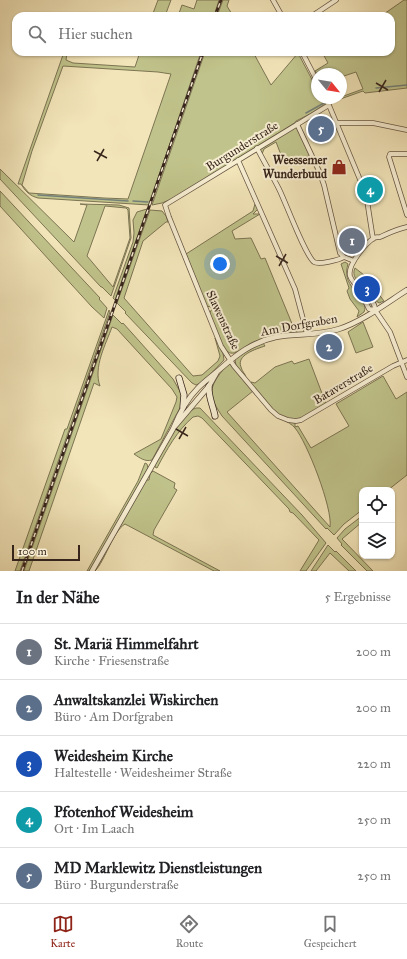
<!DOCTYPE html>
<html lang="de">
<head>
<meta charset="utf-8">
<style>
  :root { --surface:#fff; --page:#f6f6f6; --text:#202124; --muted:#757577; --line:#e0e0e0; --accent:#8f2418 }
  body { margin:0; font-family:"IM FELL Great Primer",serif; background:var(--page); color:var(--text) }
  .controls { position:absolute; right:12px; bottom:12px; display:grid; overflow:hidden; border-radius:8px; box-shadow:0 1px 3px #0004 }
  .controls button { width:36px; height:36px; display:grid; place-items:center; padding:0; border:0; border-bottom:1px solid var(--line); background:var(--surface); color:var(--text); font:20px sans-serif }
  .compass { position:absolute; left:311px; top:68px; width:36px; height:36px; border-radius:50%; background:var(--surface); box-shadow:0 1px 3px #0004; rotate:120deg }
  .scale { position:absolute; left:12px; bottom:10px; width:68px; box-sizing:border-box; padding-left:4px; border:2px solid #37241b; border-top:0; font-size:11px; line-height:14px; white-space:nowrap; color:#37241b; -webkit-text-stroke:3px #f7eed2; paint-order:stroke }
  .you { position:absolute; left:220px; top:264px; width:14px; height:14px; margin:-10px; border:3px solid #fff; border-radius:50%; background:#1a73e8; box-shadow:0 0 0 6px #1a73e833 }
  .badge { display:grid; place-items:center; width:26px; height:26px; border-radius:50%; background:var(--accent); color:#fff; font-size:13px; font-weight:700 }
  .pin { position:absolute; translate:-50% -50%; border:2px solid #fff; box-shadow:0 1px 4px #0006 }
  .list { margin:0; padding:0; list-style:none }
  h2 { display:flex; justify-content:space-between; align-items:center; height:52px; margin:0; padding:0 16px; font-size:17px }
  h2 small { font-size:13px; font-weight:400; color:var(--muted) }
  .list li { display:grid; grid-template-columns:26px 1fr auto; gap:12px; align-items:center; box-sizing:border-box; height:56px; padding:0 16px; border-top:1px solid var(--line) }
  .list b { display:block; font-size:15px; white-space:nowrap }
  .list p { margin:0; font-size:13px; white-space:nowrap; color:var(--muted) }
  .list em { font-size:13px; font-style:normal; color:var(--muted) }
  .icon { flex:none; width:22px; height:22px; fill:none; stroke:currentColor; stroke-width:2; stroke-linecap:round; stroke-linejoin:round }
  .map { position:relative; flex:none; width:407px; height:571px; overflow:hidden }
  .search { position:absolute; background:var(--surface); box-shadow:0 1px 3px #0004; left:12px; right:12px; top:12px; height:44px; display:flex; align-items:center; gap:10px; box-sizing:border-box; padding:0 14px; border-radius:12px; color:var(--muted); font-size:15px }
  .sheet { height:332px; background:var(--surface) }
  nav { display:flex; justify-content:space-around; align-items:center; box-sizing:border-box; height:56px; border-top:1px solid var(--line); background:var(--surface); font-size:11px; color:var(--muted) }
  nav a { display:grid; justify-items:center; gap:2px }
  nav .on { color:var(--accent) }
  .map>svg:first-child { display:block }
  .green { fill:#c0c38b; stroke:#7c7453; fill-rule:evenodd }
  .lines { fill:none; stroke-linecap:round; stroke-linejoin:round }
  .stream { stroke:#748079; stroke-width:1.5 }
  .minor-casing { stroke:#665442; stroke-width:5.5 }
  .tertiary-casing { stroke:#665442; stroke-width:6 }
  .secondary-casing { stroke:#37241b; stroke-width:7 }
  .minor { stroke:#f7eed2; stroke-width:4 }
  .tertiary { stroke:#f7eed2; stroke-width:4.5 }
  .secondary { stroke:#f7eed2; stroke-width:5.5 }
  .rail-casing { stroke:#37241b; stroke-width:3 }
  .rail { stroke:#f7eed2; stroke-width:1.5; stroke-dasharray:4.5; stroke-linecap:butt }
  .ticks { fill:none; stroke:#37241b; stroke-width:1.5 }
  .labels { text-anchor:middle; stroke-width:4; stroke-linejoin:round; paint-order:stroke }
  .street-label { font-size:12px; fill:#37241b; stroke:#f7eed2 }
  .poi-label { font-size:12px; font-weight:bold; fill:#37241b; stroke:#f7eed2; text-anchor:end }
</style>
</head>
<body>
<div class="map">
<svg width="407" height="571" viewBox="0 0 407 571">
  <rect width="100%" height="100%" fill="#f2e5b9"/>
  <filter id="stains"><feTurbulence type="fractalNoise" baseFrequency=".005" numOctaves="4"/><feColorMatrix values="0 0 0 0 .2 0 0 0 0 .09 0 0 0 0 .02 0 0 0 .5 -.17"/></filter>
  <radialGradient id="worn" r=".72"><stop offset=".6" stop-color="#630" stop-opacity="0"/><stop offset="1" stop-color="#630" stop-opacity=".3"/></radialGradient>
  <path class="green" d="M158,0H171L165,16H152Z
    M197,0H219L214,16H178L182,5L194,9Z
    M223,0H229L227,6L233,16H217Z
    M404,0H407V88L365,93L363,91L332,102L331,101L341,98V97L363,89L356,72L341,77V74H317L315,71L328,63L323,54L326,52H391V16H381Z
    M64,52H67L66,60L73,63L135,67L140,52H201L149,205L38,198C30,196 25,191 21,184H18ZM63,66L158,72L171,74L128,199L104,198L29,193L22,185L32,151Z
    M205,52H253L271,85L298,53L317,89V98H322L325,104L310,114L296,121V122L176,197L162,203L152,205Z
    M295,127L297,128L311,155L285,165L276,142L264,149L262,154L260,150L261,148Z
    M0,169L74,242L87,205L80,204L119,205L129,208L131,238L111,296L102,287H101L0,179ZM105,206L126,208L128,210L130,238L113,287L87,256Z
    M0,191L100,298L99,299L107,308L104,318L92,307L0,206Z
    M255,204L258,207V209L253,214H260L232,231L235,239L251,238L261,259L265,258L295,331H297V333C282,335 268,336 254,342C247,345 241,351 234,353C229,354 227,351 223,348L209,314L212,309L211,307L206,306L186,254L253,211Z
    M147,209L115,300L113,298L133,242L134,233L133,220L137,212Z
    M150,210L162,211L166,216L168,222H166L143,241L124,298L193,376L202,375L218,361L220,356L215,338L223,353L224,360L203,382L196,385L192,383L125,313L126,312L117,303Z
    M345,262L348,264C345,274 347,281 354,290L353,292L356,297L358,296C362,301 367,305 364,312L357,317L359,311L350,299L347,291L349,288L341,264Z
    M355,268L364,275L384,301L379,303L375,300L367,292L368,290C363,284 350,279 355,268Z
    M109,310L110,312L20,571H15L65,429H67Z
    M113,315L122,324L123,323L173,379L182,395V404L152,460C145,462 140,458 134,454L161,439L176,402L177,397L172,389L117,329L112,327C106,344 93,367 100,386L94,383L29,571H24Z
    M363,322L373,347L356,353L348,332Z
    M263,343L265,346C256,349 236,355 241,367C242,372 246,374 246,378L236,366L235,359L249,350Z
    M309,359L326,404C318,408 310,415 302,418C281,427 262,397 251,384V382L255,383L275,367L292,361L294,364Z
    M231,364L253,391L227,412L330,527C333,509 307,442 295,428C292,424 287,422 282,419L295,423V427L298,426L311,448L349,426L336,404L383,376L396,399L407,392V475L388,490H362V510L344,524L334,535L327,528L326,529L222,416C211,399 207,392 219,375C223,370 226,365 231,364Z
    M196,408H200L302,515L326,543L306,571H300L319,540L293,513L290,512L289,509L202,418L198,416L193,417C177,431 167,449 157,468L155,467V465C163,451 181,413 196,408Z
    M145,463L147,464L148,468L90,571H87L138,481Z
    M153,471L175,483L174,488L177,490L154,530L153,535L220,571H214L125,524C113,531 105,561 95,571L145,482L147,480H149L150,474Z
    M362,516V522L342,539L373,571H367L341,545L342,544L337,538L345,529Z
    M328,545L335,552L336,551L356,571H349L330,553L316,571H311Z"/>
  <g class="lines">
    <path class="stream" d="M376,88L407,85
      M306,113L324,103
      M38,195L128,201
      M133,201L148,202"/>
    <defs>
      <path id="minor" d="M273,0L282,16
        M312,16L336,0
        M302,52L317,81
        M326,98L366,194L373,239
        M329,105L165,205L169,217L221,346L234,366L271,410L278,416L288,420L296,421L301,420L393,366L407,360
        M336,123H373L407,130
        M297,124L319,171L324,185L340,253L344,257L354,261
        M257,148C264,162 272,175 279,189C286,203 305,255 314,262C319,265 339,260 344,257
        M407,154H390L389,157L407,215
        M238,160L295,289L307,334
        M361,293L369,309L375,310L390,332L407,377
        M375,310C376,298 354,289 350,276C347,265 366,243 374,238C376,237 379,237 380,237C389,233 397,229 407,227"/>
      <path id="tertiary" d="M175,426L209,386L217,372
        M92,571L173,429C179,414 187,399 198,388C205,381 212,376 219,370C236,355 252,342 276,337C297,333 318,336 339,329C363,321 385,304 407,290"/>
      <path id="secondary" d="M179,378L184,395L183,407
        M209,386C208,397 213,405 215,416"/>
    </defs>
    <use href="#minor" class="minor-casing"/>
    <use href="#tertiary" class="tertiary-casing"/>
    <use href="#secondary" class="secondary-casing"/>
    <use href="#minor" class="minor"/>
    <use href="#tertiary" class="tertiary"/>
    <use href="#secondary" class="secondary"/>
    <defs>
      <path id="rail" d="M215,16L221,0
        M22,571L203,52"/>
    </defs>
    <use href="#rail" class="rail-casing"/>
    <use href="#rail" class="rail"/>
  </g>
  <path class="ticks" d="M376,83L388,90M379,92L386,80M94,151L107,158M97,161L104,149M276,256L288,263M279,266L286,254M176,429L188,436M179,439L186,427"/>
  <defs>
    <symbol id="shop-bare" viewBox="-9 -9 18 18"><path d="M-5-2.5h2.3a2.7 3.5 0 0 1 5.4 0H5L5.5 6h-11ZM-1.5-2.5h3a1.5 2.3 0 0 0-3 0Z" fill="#8f2418" stroke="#f7eed2" stroke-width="2.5" paint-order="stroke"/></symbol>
  </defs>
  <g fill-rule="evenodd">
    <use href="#shop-bare" x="328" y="156" width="22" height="22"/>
  </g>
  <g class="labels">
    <g class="street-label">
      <text transform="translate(242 146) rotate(-32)" y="4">Burgunderstraße</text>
      <text transform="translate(223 320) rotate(65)" y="4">Slawenstraße</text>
      <text transform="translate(299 325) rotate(-10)" y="4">Am Dorfgraben</text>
      <text transform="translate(343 384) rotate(-31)" y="4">Bataverstraße</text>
    </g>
    <g class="poi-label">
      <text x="327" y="164">Weessemer<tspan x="327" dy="14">Wunderbuud</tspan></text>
    </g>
  </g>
  <rect width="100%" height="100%" filter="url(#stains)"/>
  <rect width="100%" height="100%" fill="url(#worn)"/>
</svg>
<div class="controls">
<button><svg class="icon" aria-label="locate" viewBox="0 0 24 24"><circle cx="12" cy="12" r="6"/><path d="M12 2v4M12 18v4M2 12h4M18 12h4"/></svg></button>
<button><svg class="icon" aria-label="layers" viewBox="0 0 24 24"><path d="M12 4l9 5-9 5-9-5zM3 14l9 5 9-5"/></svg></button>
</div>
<svg class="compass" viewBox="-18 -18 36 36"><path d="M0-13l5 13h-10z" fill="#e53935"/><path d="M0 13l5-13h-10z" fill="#757577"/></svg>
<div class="scale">100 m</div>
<div class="you"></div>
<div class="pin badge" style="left:352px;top:241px;background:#6b7280">1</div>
<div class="pin badge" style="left:329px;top:347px;background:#5c6f8a">2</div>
<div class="pin badge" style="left:367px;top:289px;background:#1a4fb4">3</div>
<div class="pin badge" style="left:370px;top:190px;background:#0f9aa8">4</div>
<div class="pin badge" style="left:321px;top:129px;background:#5c6f8a">5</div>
<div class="search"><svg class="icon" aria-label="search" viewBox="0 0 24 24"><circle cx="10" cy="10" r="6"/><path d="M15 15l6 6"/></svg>Hier suchen</div>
</div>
<section class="sheet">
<h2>In der Nähe<small>5 Ergebnisse</small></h2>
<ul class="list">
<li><span class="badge" style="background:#6b7280">1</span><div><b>St. Mariä Himmelfahrt</b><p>Kirche · Friesenstraße</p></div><em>200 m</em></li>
<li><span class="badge" style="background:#5c6f8a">2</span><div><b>Anwaltskanzlei Wiskirchen</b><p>Büro · Am Dorfgraben</p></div><em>200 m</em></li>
<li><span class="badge" style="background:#1a4fb4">3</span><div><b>Weidesheim Kirche</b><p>Haltestelle · Weidesheimer Straße</p></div><em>220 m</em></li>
<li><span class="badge" style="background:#0f9aa8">4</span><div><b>Pfotenhof Weidesheim</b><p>Ort · Im Laach</p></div><em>250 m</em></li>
<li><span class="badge" style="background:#5c6f8a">5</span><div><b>MD Marklewitz Dienstleistungen</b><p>Büro · Burgunderstraße</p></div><em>250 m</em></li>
</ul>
</section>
<nav>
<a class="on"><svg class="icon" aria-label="map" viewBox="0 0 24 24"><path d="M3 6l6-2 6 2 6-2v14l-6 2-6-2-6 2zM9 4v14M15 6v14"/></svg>Karte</a>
<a><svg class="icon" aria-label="directions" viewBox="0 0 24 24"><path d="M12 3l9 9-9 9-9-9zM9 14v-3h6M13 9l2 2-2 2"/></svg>Route</a>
<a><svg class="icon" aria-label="saved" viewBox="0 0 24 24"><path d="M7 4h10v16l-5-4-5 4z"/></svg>Gespeichert</a>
</nav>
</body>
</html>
